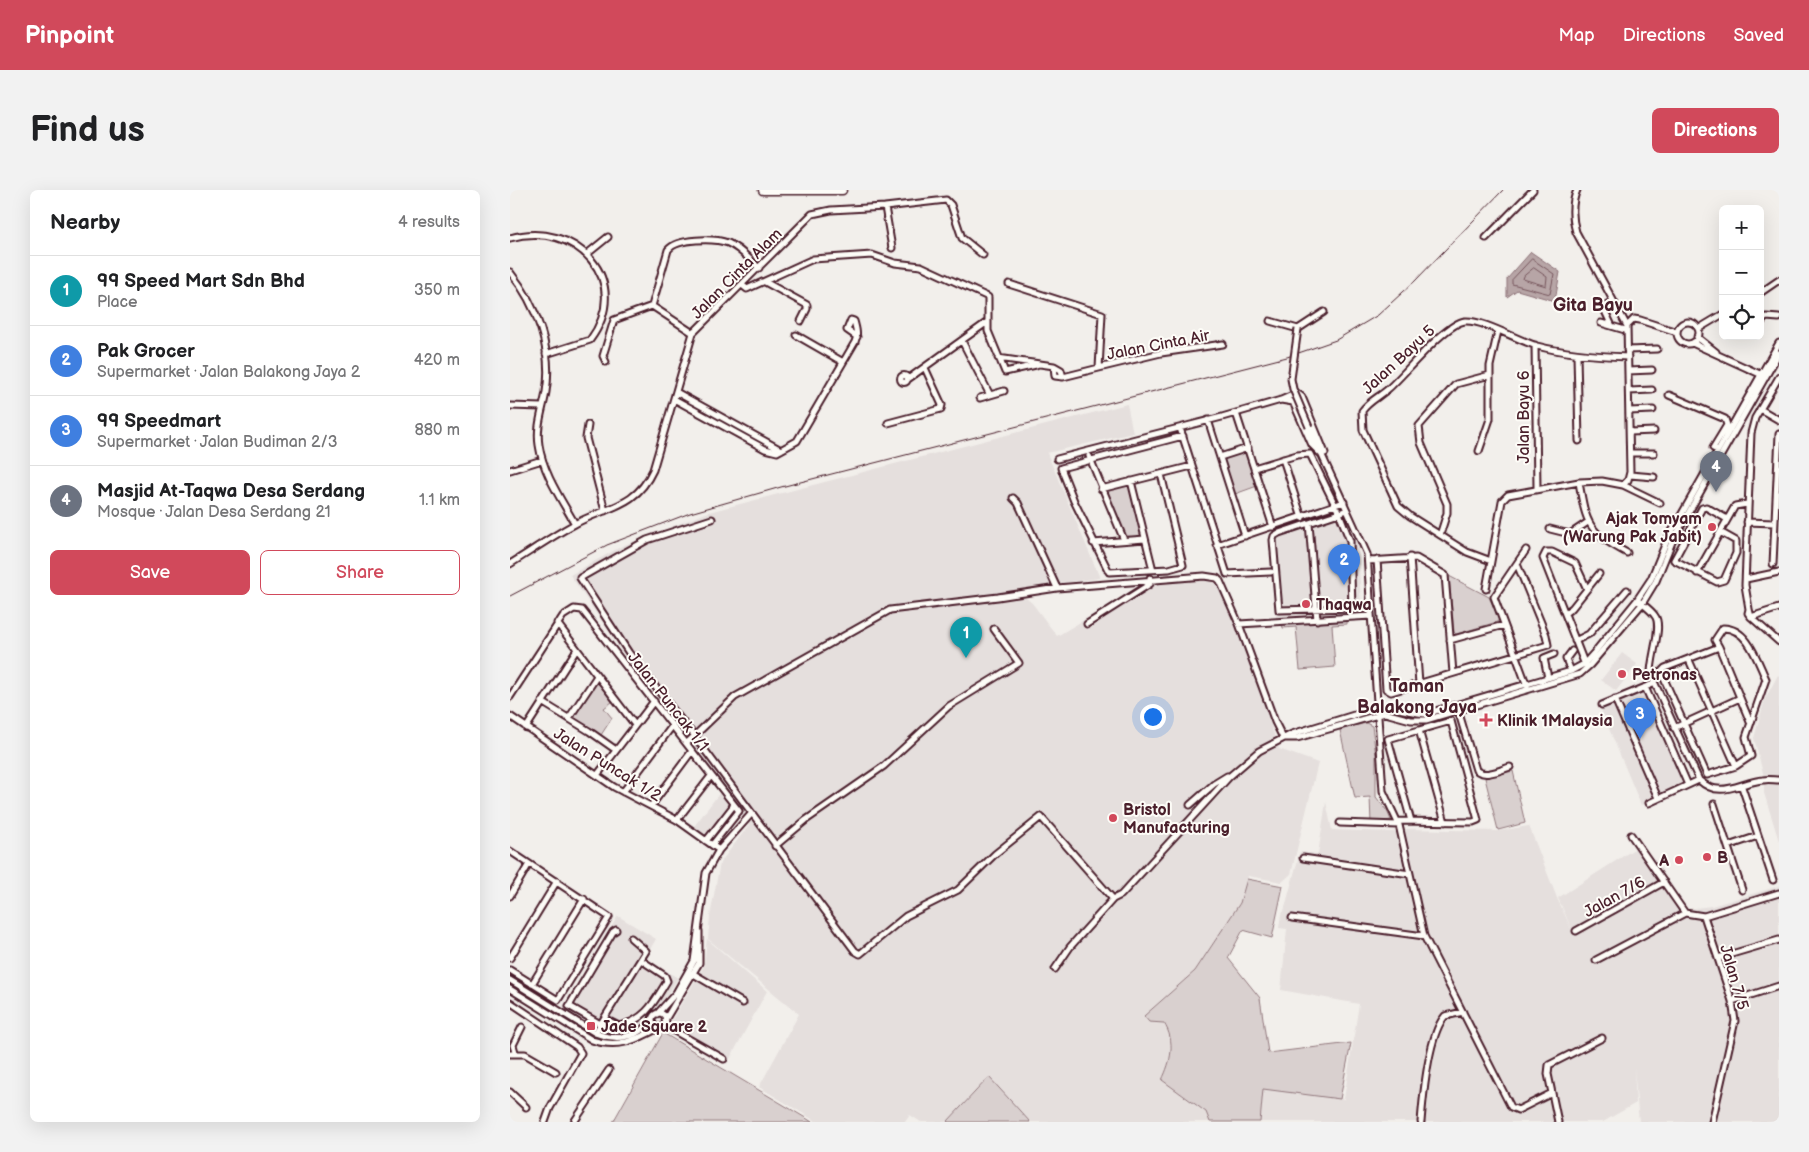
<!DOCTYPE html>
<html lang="en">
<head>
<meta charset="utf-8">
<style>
  :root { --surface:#fff; --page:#f2f2f2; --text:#202124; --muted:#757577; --line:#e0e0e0; --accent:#d1495b }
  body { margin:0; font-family:"Balsamiq Sans",sans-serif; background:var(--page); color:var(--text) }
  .controls { position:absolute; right:15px; top:15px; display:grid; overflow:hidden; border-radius:8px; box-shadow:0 5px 20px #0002 }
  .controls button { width:45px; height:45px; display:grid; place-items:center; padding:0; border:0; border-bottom:1px solid var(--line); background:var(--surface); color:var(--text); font:25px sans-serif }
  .you { position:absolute; left:642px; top:526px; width:18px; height:18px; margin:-12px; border:4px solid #fff; border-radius:50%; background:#1a73e8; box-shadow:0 0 0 8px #1a73e833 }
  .badge { display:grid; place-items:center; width:32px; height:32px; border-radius:50%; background:var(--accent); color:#fff; font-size:16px; font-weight:700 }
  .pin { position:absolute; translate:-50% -41px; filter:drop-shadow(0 1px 2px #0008) }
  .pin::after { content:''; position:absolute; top:26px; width:18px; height:15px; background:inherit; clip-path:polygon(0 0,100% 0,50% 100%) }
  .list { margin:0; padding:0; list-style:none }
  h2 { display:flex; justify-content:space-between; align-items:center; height:65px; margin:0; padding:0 20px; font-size:21px }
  h2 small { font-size:16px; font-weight:400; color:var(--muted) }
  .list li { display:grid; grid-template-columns:32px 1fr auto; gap:15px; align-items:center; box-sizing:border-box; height:70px; padding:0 20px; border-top:1px solid var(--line) }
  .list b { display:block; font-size:19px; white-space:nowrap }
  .list p { margin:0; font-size:16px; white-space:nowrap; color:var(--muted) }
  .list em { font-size:16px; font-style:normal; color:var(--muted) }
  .actions { display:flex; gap:10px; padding:15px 20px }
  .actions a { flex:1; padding:11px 0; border:1px solid var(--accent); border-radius:8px; text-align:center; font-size:18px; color:var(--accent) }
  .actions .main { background:var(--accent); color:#fff }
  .icon { flex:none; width:28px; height:28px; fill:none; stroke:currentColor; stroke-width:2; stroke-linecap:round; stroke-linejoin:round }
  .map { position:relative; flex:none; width:1269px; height:932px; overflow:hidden; border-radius:8px }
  header { display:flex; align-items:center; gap:30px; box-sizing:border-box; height:70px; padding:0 25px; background:var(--accent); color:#fff }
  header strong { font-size:24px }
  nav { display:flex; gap:28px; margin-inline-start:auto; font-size:18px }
  .intro { display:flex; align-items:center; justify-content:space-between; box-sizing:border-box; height:120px; padding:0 30px }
  h1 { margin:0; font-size:35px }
  .button { padding:12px 22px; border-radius:8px; background:var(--accent); color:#fff; font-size:18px; font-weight:700 }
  main { display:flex; gap:30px; padding:0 30px }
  aside { flex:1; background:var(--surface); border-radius:8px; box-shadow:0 5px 20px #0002 }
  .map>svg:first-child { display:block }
  .built { fill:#e5dfdd }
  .green { fill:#d9d0cf; stroke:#92787d }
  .water { fill:#b7a5a6; stroke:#8b6f75 }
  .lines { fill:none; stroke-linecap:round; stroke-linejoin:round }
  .shore { stroke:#76555c; stroke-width:1 }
  .minor-casing { stroke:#4a1f2b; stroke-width:9 }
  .highway-casing { stroke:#4a1f2b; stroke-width:11 }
  .minor { stroke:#fdfcf7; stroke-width:5 }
  .highway { stroke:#fdfcf7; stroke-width:8 }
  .rail { stroke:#4a1f2b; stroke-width:1 }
  .minor-bridge-casing { stroke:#4a1f2b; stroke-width:9; stroke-linecap:butt }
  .minor-bridge { stroke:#fdfcf7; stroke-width:5 }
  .poi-dot { fill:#d1495b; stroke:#fdfcf7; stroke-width:2 }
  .labels { text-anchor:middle; stroke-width:4; stroke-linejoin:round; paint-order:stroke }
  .street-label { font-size:16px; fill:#4a1f2b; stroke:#fdfcf7 }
  .poi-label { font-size:16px; font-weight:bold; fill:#4a1f2b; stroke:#fdfcf7; text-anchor:start }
  .neighbourhood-label { font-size:18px; font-weight:bold; fill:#4a1f2b; stroke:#fdfcf7 }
</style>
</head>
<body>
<header>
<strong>Pinpoint</strong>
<nav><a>Map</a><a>Directions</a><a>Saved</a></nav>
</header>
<div class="intro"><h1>Find us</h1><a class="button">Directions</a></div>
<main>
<aside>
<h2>Nearby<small>4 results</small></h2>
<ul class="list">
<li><span class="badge" style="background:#0f9aa8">1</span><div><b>99 Speed Mart Sdn Bhd</b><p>Place</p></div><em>350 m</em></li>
<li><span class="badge" style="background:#3f7fe0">2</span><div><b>Pak Grocer</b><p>Supermarket · Jalan Balakong Jaya 2</p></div><em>420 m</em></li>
<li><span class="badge" style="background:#3f7fe0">3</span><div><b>99 Speedmart</b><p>Supermarket · Jalan Budiman 2/3</p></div><em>880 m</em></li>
<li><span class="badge" style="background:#6b7280">4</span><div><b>Masjid At-Taqwa Desa Serdang</b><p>Mosque · Jalan Desa Serdang 21</p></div><em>1.1 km</em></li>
</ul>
<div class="actions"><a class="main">Save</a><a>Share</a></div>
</aside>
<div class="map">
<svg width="1269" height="932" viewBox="0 0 1269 932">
  <rect width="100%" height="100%" fill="#f2efeb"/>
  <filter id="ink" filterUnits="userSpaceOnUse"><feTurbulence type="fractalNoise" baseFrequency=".02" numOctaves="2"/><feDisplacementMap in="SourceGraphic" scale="10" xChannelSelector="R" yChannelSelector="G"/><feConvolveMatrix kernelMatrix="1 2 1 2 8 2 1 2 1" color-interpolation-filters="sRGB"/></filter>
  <g filter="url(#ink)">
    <path class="built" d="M617,214L623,243L537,263L590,388L506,400L522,413L547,446L637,392L689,389L702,391L708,395L732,450L769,559L808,573L781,684L772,692L738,686L730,713L685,781L634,826L639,832L654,833L660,843L661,871L652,890L696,922L700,932H520L479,887L437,932H411L400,925L395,932H307L249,897L289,824L198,749L200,726L210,673L239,635L158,520L111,459L60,385L112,356L199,322Z
      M830,319L848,357L851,417L846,424L766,428L760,343Z
      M1112,463L1127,474L1106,501L1091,490Z
      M1268,485L1269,486V651L1254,603V587L1244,548L1255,509Z
      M1134,499L1177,595L1131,615L1090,517Z
      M211,601L222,615L196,649L182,639Z
      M816,612L822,640L882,642L896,639L987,641L1019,636L1047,708L1066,749L1048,708L1132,654L1177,719L1202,716L1269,696V932H1129L1124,878L1126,913L1093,932H750L753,897L834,909L849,814L771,800L777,739L769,738L771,725L774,721L790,662L808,664Z
      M108,726L146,749L135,768L168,788L149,817L131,834L119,840L100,841L87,837L53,816Z
      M197,749L257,801L217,874L157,838L194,776Z"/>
    <path class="green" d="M736,260L747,296L725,304L713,268Z
      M619,294L631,344L628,347L615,346L597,303L598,300Z
      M939,386L979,407L989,429L987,432L946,444L944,442Z
      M837,429V434L822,435L825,477L790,480L786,437L773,438L772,433Z
      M86,493L90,495L102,512L94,518L102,528L91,545L66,529L65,526Z
      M856,533L862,536L866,566V607L877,621L881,630L861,633L860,607L845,608L830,540Z
      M1003,581L1015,633L988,640L975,588Z
      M737,689L773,696L762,748L733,740L718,768L750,808L758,863L841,853L830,909L753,899L750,932H700L696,922L652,890C661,871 666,852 654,833L639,832L634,826L685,781L730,713Z
      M153,843L299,930L302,932H103Z
      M479,887L520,932H437Z"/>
    <path class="water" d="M1021,62L1050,82L1045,111L1007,100L997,107V89Z"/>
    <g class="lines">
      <path class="shore" d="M1022,69L1044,84L1040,104L1002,94V90Z
        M1024,78L1037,87L1036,96L1013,89L1014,86Z"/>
      <defs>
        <path id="minor" d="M1067,0C1061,14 1062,28 1066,42L1117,136
          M375,17L382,58
          M0,48C66,29 124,91 80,150L36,164
          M976,48L1023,0
          M77,64L98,47
          M0,82C27,115 43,160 36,202C33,220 26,236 29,255C33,283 51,309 65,334
          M255,92L297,115V119L291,131
          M232,95L237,99L303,69L362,65L385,73L411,76L478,107V141L495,182L526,175
          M1250,103L1269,90
          M1102,111L1093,117L1102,136
          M760,131L788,139L814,122
          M1167 143a11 11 0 1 1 22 0a11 11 0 1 1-22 0Z
          M1091,133L1115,140
          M1250,136L1251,132L1256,127L1269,128
          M1188,139L1213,124
          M183,143L142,116L158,60C167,48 204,48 218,53C230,58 239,69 249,78
          M286,145L333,172
          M1187,147L1206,162
          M452,151L480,205
          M1182,153L1252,185
          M1025,155L1027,298
          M1117,160L1147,159
          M1067,165L1069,251
          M488,168L544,176L551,180L553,187L589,178L592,124L499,94
          M96,172L93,166L104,130L142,116
          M544,176L545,186L553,187
          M589,178L651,163L713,154
          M1118,181L1142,180
          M390.5 189a3.5 3.5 0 1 1 7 0a3.5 3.5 0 1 1-7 0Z
          M398,189L476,133
          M1119,201L1142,200
          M166,202L271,260
          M1159,205L1215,229L1217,235L1203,258L1207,260
          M470,208L494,201
          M164,209L255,259L267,262L287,251L345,152C348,145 346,138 344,131L341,130L337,140L347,147
          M771,210L783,212L802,255L811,264
          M0,216L32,217
          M1250,219L1269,230
          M1119,221L1143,220
          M726,223L763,337
          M698,230L735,346
          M378,233L431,219L432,215L415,178
          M78,235L76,248L95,321
          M799,237L857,364L873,601L889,635L914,746L1001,917L1008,920L1042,903
          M670,238L717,384L761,382
          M1120,242L1144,241
          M969,261L980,229V176L988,141
          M1120,263H1144
          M579,266L614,350
          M710,267L738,258
          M547,269L712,227L771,210L787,203L792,207L815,263
          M773,269L792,328
          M744,278L787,265L800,264L829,323L840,351L842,418L769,420L763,350L764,346L769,343L829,323L837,320
          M0,280L32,270
          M651,284L673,375L659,379L599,382L564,311L551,278L673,246
          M1120,285L1144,287
          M621,291L643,380
          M1069,292C1076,334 1078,342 1117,363
          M1113,295L1118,290L1120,282L1117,136L1124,129L1130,130L1167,142
          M591,299L682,276
          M503,308L508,313L547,398
          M1237,332L1264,333
          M799,333L807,430
          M1040,339L1060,344L1078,332
          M1210,342L1226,351V363L1214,390L1207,392L1164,370L1192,318L1196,317L1217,329
          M930,345L937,323V314L911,253L909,236L946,194L980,185
          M583,353L635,349
          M707,355L834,312
          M1016,360L984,407L1017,496
          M900,367L909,494
          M867,370L876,499L881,502L1038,455L1036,445L1007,374
          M858,371L906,368L935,385L943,483
          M981,371L957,362L900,326L888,316L853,240L852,221C859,211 869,207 878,199C894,185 936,133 955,131C974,130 1007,150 1027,156C1057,164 1086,166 1118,167
          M0,374C21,361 41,347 63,335C96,316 125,319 143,280L183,143L302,24L321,20L375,17L436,10L441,15L452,48L473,65
          M1263,374L1269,244
          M1187,383L1225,316L1237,314
          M1236,389L1269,382
          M976,399L992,311L998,305L1069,292L1092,291L1113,295L1150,313
          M1130,412C1135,416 1142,421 1145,426C1153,436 1140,469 1141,485L1189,590C1210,610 1230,592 1253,590C1258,589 1264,590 1269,590
          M1239,419L1235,395L1241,243L1245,228L1269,187
          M1055,423L1062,418L1089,384
          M1241,427L1239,419L1238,423L1241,427L1269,452
          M1241,427L1269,418
          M47,433L125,535
          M577,434L640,394V388
          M729,434L861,426
          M940,450L994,435
          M1065,451L1079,444L1117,400
          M1209,457L1155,478L1151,482L1197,585L1226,576L1241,566L1236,547L1256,489C1247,470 1238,438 1213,438L1205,450L1209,457L1240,532
          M1179,470L1226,576
          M1075,475L1033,368L1036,362H1042L1065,373L1077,399
          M1061,481L1056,469L1062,461
          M1038,488L1034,468L1044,464
          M1135,497L1178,595
          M0,507L53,426L64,419L72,420L229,621L202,655
          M1105,509L1148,608
          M32,512L79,541L106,560
          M1092,515L1143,494
          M948,520L966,580C975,588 990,580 1000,577
          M0,526L104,597L167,630L209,660
          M59,528L87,486
          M16,538L67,459
          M1164,538L1230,508
          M909,540L935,632
          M185,545L179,540L119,463L70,388L137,350L202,329
          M185,547L345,761L350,764L396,726L448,700L485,664L531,627L603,709
          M774,548H787L875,523L901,530H916L1070,484L1080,475L1132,414L1146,391L1162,352L1269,163
          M177,553L225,507L380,420L488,407L547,398L694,386L707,388L710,391L729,434L765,532L773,548
          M88,584L144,511
          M1232,597L1263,690
          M113,602L163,535
          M1139,613L1189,590
          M1204,614L1232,700
          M680,615L704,594L717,586
          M141,616L182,561
          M167,630L201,586
          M887,631L963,632L968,630L941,531L878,549L901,631
          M830,633L889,635
          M1121,645L1175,723L1194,726L1269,703
          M196,651L224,615
          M265,656L296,630L374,576L439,516L509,473L484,439
          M1218,656L1248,646
          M0,661L99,727L48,810L0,780
          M793,668L900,684
          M0,706L19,674
          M1194,726L1222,811L1225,831L1202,932
          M782,728L914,746
          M1066,741L1154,692
          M0,768L47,691
          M1208,768L1269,750
          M1086,770L1175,723
          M545,779L560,757L603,709L611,705L720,586L749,561L782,544L867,518C884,515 898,523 915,524L1061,481L1074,474L1083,464L1127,410L1141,389L1157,350L1269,153
          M182,783L233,813
          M0,790L85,843C106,851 126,848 142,831
          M22,794L74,709
          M0,799L82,850C108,859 127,850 150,837
          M1222,811L1269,796
          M0,812L67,857L71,863L40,918L35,932
          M59,816L103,742L106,740
          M59,816L92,835
          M142 830a7 7 0 1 1 14 0a7 7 0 1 1-14 0Z
          M147,824L166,803L184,771L196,683L209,660L242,623
          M95,829L109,836C136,830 144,812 157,791L155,786L131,770
          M155,830L189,773V741
          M154,835L214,869
          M85,843L136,761L121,748
          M5,862L3,855L12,837
          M0,864H15L46,882
          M0,902L16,917
          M64,932L99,880
          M911,932C913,907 919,844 935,826L953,822
          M1048,932L1038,884L1039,875L1092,848"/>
        <path id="highway" d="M253,0H332"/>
      </defs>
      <use href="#minor" class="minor-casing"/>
      <use href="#highway" class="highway-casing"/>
      <use href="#minor" class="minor"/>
      <use href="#highway" class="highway"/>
      <path class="rail" d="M0,406L97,355L180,323L271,297L777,167L826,150L868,125L905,91L993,0"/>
      <defs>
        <path id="minor-bridge" d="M788,139L781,189L783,199L799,237"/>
      </defs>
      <use href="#minor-bridge" class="minor-bridge-casing"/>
      <use href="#minor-bridge" class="minor-bridge"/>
    </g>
  </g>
  <g class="poi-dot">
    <circle cx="1202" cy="337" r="5"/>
    <circle cx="796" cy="414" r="5"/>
    <circle cx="1112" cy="484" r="5"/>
    <path d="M973.5 522.5h5v5h5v5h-5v5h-5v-5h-5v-5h5z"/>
    <circle cx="603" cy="628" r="5"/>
    <circle cx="1197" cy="667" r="5"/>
    <circle cx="1169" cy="670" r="5"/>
    <rect x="76" y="831" width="10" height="10" rx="2.5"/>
  </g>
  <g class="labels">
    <g class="street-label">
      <text transform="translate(226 83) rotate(-45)" y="6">Jalan Cinta Alam</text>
      <text transform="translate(648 154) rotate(-11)" y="6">Jalan Cinta Air</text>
      <text transform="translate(888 169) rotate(-43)" y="6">Jalan Bayu 5</text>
      <text transform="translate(1013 227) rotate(-90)" y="6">Jalan Bayu 6</text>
      <text transform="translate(159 511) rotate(52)" y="6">Jalan Puncak 1/1</text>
      <text transform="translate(98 574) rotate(32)" y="6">Jalan Puncak 1/2</text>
      <text transform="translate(1104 706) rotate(-29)" y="6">Jalan 7/6</text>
      <text transform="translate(1225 787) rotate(74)" y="6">Jalan 7/5</text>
    </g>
    <g class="poi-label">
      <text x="1192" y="334" text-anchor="end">Ajak Tomyam<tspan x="1192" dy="18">(Warung Pak Jabit)</tspan></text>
      <text x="806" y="420">Thaqwa</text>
      <text x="1122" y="490">Petronas</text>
      <text x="987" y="536">Klinik 1Malaysia</text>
      <text x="613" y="625">Bristol<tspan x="613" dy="18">Manufacturing</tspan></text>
      <text x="1207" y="673">B</text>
      <text x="1159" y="676" text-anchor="end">A</text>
      <text x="91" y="842">Jade Square 2</text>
    </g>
    <g class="neighbourhood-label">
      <text x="1083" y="121">Gita Bayu</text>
      <text x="907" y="502">Taman<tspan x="907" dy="21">Balakong Jaya</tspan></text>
    </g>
  </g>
</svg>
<div class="controls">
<button>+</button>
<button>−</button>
<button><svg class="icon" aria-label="locate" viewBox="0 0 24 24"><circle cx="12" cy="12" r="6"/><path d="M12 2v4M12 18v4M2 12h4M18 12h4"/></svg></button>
</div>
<div class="you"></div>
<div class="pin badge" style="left:456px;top:468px;background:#0f9aa8">1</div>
<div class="pin badge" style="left:834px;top:395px;background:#3f7fe0">2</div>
<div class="pin badge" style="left:1130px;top:549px;background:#3f7fe0">3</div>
<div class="pin badge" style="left:1206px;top:302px;background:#6b7280">4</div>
</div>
</main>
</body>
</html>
